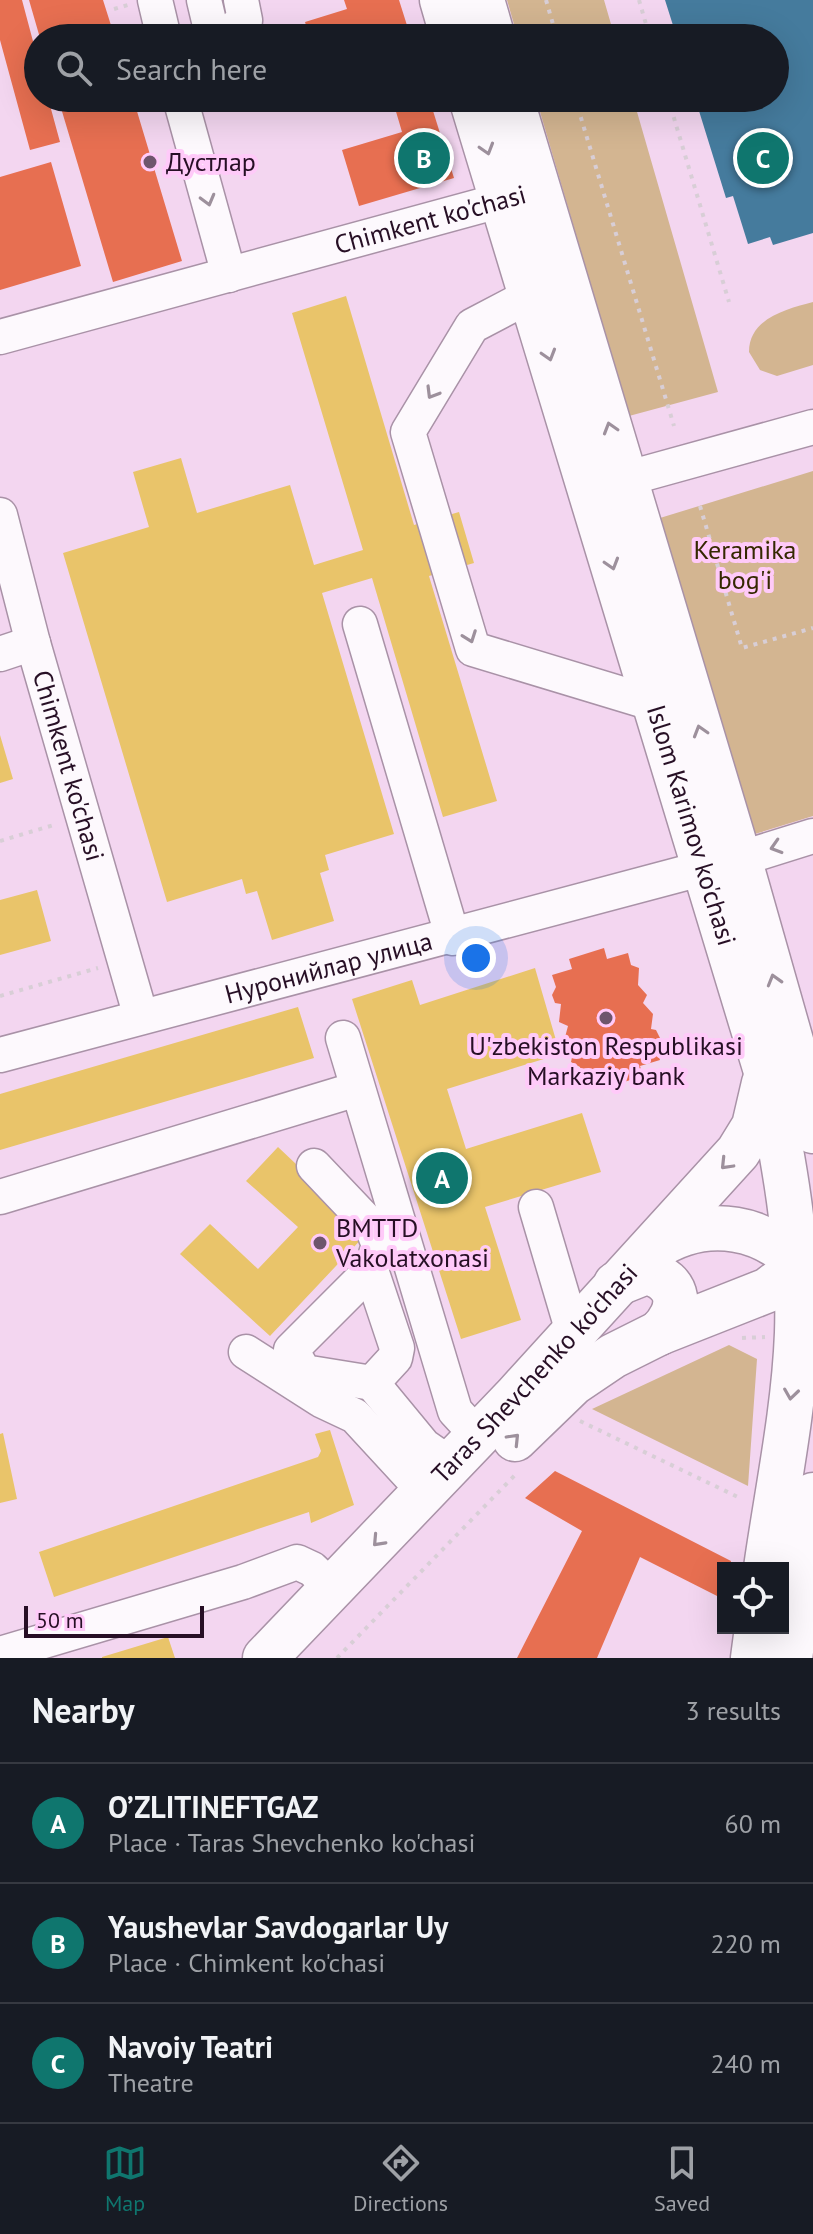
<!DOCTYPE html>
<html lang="en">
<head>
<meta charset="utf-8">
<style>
  :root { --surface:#171b24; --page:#20242c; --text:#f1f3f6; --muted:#9ea1a6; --line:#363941; --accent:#0f766e }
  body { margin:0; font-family:"PT Sans",sans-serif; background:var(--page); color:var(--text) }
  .controls { position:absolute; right:24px; bottom:24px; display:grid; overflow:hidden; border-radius:0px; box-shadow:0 8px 32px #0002 }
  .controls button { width:72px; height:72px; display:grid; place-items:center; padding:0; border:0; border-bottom:2px solid var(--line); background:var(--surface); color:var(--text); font:40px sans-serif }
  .scale { position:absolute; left:24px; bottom:20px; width:180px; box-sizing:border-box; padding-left:8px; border:4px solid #270f25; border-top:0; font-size:22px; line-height:28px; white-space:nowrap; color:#270f25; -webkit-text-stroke:6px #ffcaf9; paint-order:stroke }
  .you { position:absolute; left:476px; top:958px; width:28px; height:28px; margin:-20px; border:6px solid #fff; border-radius:50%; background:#1a73e8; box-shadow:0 0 0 12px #1a73e833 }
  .badge { display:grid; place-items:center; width:52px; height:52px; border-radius:50%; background:var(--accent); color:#fff; font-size:26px; font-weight:700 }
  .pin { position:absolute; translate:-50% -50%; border:4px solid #fff; box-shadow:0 2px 8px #0006 }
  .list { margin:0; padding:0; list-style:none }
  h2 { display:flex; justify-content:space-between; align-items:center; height:104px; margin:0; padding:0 32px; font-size:34px }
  h2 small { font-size:26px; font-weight:400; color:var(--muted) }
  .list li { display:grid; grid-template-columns:52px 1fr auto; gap:24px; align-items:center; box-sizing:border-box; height:120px; padding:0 32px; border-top:2px solid var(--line) }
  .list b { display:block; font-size:30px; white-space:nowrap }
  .list p { margin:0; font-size:26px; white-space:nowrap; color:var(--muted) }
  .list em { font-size:26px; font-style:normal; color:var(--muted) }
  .icon { flex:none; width:44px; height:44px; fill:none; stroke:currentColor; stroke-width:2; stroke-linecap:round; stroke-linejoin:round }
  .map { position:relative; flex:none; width:813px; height:1658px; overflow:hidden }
  .search { position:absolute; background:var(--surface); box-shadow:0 8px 32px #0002; left:24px; right:24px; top:24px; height:88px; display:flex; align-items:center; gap:20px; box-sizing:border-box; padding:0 28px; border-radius:44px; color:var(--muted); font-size:30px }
  .sheet { height:464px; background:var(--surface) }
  nav { display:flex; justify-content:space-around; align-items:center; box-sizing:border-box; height:112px; border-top:2px solid var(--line); background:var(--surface); font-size:22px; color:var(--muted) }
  nav a { display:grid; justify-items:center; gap:4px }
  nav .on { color:var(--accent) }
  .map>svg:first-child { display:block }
  .forest { fill:#d3b591 }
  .homes { fill:#e9c46a }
  .shops { fill:#e76f51 }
  .public { fill:#457b9d }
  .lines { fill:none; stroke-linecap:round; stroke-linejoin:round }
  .minor-casing { stroke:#a992a7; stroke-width:37 }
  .major-casing { stroke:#a992a7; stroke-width:47 }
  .path { stroke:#d8ced6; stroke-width:4; stroke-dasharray:4 6; stroke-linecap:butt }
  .minor { stroke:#fdf9fd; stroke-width:34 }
  .major { stroke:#fdf9fd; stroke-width:44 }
  .oneway { stroke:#9d909c }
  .poi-dot { fill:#6e556c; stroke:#ffcaf9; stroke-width:3 }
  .labels { text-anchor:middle; stroke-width:8; stroke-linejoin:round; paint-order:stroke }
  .poi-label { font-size:26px; fill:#270f25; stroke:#ffcaf9; text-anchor:start }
  .street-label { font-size:26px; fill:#270f25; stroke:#ffcaf9 }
  .park-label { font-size:26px; fill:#352801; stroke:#ffcaf9 }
</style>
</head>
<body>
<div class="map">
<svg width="813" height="1658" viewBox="0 0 813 1658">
  <rect width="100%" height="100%" fill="#f3d6f0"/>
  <path class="forest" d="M507,0H604L615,38H518Z
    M536,98H633L718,392L629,416Z
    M813,302V365L777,376L760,370L749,352C749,318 787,309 813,302Z
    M813,471V816L755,834L660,518Z
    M729,1345L757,1359L748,1486L592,1409Z"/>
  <path class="homes" d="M346,296L414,525L459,512L474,563L429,576L497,801L443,817L372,578L322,593L394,834L325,855L329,870L320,873L334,921L272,940L257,891L246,894L242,879L167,902L63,553L149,527L133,472L181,458L197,513L290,485L314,565L363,550L292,313Z
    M0,735L13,779L0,783Z
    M37,890L51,941L0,955V900Z
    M535,968L560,1054L447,1089L466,1149L582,1113L601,1172L485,1207L521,1320L461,1339L352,999L412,980L420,1005Z
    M298,1007L314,1058L0,1150V1094Z
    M278,1147L368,1232L270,1336L180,1254L210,1224L258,1269L298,1227L246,1181Z
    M330,1430L354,1505L311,1523L309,1512L54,1597L39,1552L318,1457L321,1451L315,1434Z
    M3,1433L17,1499L0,1503V1434Z
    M168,1637L175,1658H102V1657Z"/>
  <path class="shops" d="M0,0H22L38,60V98H48L60,142L30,150L0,40Z
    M29,0H103L115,38H40Z
    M344,0H399L411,38H310L305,22L347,9Z
    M58,98H133L182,261L113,282Z
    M329,98H361V99L332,108Z
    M392,98H429L454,178L359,206L342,150L402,132Z
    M51,162L81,266L0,290V177Z
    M604,948L607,959L628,953L631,965L639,968L638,985L647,995L643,1003L653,1014L651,1029L656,1030L660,1038L655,1044L660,1060L640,1066L643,1076L608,1087L605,1076L584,1082L580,1067L571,1062L574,1048L564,1041L568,1026L559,1022L561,1004L555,1003L552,995L556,987L552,975L572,969L569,959Z
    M555,1471L731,1561L730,1568H723V1599L640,1557L597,1658H517L582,1531L525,1498Z"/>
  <path class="public" d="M665,0H813V233L773,245L770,237L748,244L733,196L726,198L695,98H775V38H677Z"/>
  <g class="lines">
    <defs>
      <g id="minor">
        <path d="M155,0L164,38"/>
        <path d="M204,0L213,38"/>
        <path d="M222,38L245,20L241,0"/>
        <path d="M180,98L229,275"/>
        <path d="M531,295L472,326L408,432L473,649L655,704"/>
        <path id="s1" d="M0,337L524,194"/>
        <path d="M625,479L813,427"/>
        <path id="s2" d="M0,515L33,643L141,1017"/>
        <path d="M360,624L453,938"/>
        <path d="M0,654L33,643"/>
        <path d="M739,859L813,836"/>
        <path d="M343,1038L455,1411L478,1436"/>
        <path id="s3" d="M0,1055L704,868"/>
        <path d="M314,1166L372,1227L379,1245L371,1270L397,1348L395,1358L372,1383"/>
        <path d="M0,1197L357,1089"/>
        <path d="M536,1207L573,1332"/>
        <path d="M371,1270L291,1350L304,1372L372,1383L424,1446L450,1464"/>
        <path d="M246,1352L321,1400L355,1416L425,1492"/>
        <path d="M0,1654L243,1582L297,1562L312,1569L333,1589"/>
      </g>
      <g id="major">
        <path d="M442,0L453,38"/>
        <path d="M482,0L493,38"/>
        <path id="s4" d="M471,98L765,1068C783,1155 800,1244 797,1333C794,1411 777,1491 766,1568"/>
        <path d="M511,98L741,865L795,1055L813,1131"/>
        <path d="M653,1249C705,1214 770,1224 807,1275"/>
        <path d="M616,1284L646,1272C682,1281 683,1310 659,1333"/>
        <path d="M515,1439L573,1383L613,1356L659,1333L768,1290L785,1277L803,1246"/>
        <path id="s5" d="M265,1658L515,1397L738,1152L754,1126L764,1083"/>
        <path d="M753,1658L757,1628"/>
        <path d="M790,1658L813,1495"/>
      </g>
    </defs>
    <use href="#minor" class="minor-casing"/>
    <use href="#major" class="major-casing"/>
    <path class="path" d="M546,0L557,38
      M639,0L650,38
      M114,9L128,5
      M575,98L674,426
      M668,98L729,302
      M700,506L742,648L813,628
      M0,841L57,824
      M0,996L98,968
      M742,1338L765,1337
      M580,1421L742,1499
      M337,1658L517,1473"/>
    <use href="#minor" class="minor"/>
    <use href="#major" class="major"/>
  </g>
  <defs><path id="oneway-chevron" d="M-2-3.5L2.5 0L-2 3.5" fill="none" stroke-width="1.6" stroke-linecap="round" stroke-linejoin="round" transform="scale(2)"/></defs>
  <g class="oneway">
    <use href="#oneway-chevron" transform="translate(487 149) rotate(73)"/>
    <use href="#oneway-chevron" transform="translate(208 200) rotate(75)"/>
    <use href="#oneway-chevron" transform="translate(549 355) rotate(73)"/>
    <use href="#oneway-chevron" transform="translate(432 393) rotate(121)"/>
    <use href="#oneway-chevron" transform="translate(610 428) rotate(-107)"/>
    <use href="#oneway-chevron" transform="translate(612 564) rotate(73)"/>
    <use href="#oneway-chevron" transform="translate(470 637) rotate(70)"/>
    <use href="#oneway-chevron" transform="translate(700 731) rotate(-107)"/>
    <use href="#oneway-chevron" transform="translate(776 847) rotate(163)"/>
    <use href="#oneway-chevron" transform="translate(774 980) rotate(-106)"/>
    <use href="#oneway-chevron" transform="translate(726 1164) rotate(134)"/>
    <use href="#oneway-chevron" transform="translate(791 1394) rotate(98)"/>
    <use href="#oneway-chevron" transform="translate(514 1439) rotate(-46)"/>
    <use href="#oneway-chevron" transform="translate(378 1541) rotate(133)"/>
  </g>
  <g class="poi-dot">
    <circle cx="150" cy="162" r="8"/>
    <circle cx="606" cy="1018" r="8"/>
    <circle cx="320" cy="1243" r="8"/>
  </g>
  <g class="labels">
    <g class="poi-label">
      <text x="166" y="171">Дустлар</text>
      <text x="606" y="1055" text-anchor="middle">U'zbekiston Respublikasi<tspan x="606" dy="30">Markaziy bank</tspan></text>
      <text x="336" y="1237">BMTTD<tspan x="336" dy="30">Vakolatxonasi</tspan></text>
    </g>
    <g class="street-label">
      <text dy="9" stroke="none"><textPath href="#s1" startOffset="446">Chimkent ko'chasi</textPath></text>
      <text dy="9" stroke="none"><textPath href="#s2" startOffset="260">Chimkent ko'chasi</textPath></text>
      <text dy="9" stroke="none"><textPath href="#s4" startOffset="760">Islom Karimov ko'chasi</textPath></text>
      <text dy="9" stroke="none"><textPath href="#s3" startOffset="340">Нуронийлар улица</textPath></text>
      <text dy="9" stroke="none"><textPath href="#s5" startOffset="392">Taras Shevchenko ko'chasi</textPath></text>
    </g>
    <g class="park-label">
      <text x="745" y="559">Keramika<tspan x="745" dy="30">bog'i</tspan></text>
    </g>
  </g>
</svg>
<div class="controls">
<button><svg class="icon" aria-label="locate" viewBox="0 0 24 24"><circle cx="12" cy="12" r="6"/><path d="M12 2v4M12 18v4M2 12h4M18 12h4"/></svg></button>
</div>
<div class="scale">50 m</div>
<div class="you"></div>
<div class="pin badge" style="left:442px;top:1178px">A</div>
<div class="pin badge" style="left:424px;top:158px">B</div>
<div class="pin badge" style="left:763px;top:158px">C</div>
<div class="search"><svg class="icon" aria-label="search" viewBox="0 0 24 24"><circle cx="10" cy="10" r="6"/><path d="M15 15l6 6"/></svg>Search here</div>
</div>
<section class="sheet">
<h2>Nearby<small>3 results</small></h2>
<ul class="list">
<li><span class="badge">A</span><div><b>O’ZLITINEFTGAZ</b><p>Place · Taras Shevchenko ko'chasi</p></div><em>60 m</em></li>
<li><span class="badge">B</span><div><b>Yaushevlar Savdogarlar Uy</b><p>Place · Chimkent ko'chasi</p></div><em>220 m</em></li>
<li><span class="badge">C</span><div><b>Navoiy Teatri</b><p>Theatre</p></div><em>240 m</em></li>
</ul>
</section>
<nav>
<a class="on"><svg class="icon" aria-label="map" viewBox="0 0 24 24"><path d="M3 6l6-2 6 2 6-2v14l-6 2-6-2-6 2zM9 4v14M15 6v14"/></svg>Map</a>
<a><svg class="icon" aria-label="directions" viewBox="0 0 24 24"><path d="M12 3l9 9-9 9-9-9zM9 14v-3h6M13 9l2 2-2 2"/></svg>Directions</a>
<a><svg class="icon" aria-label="saved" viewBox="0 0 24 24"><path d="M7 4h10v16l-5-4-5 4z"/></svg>Saved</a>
</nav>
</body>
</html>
